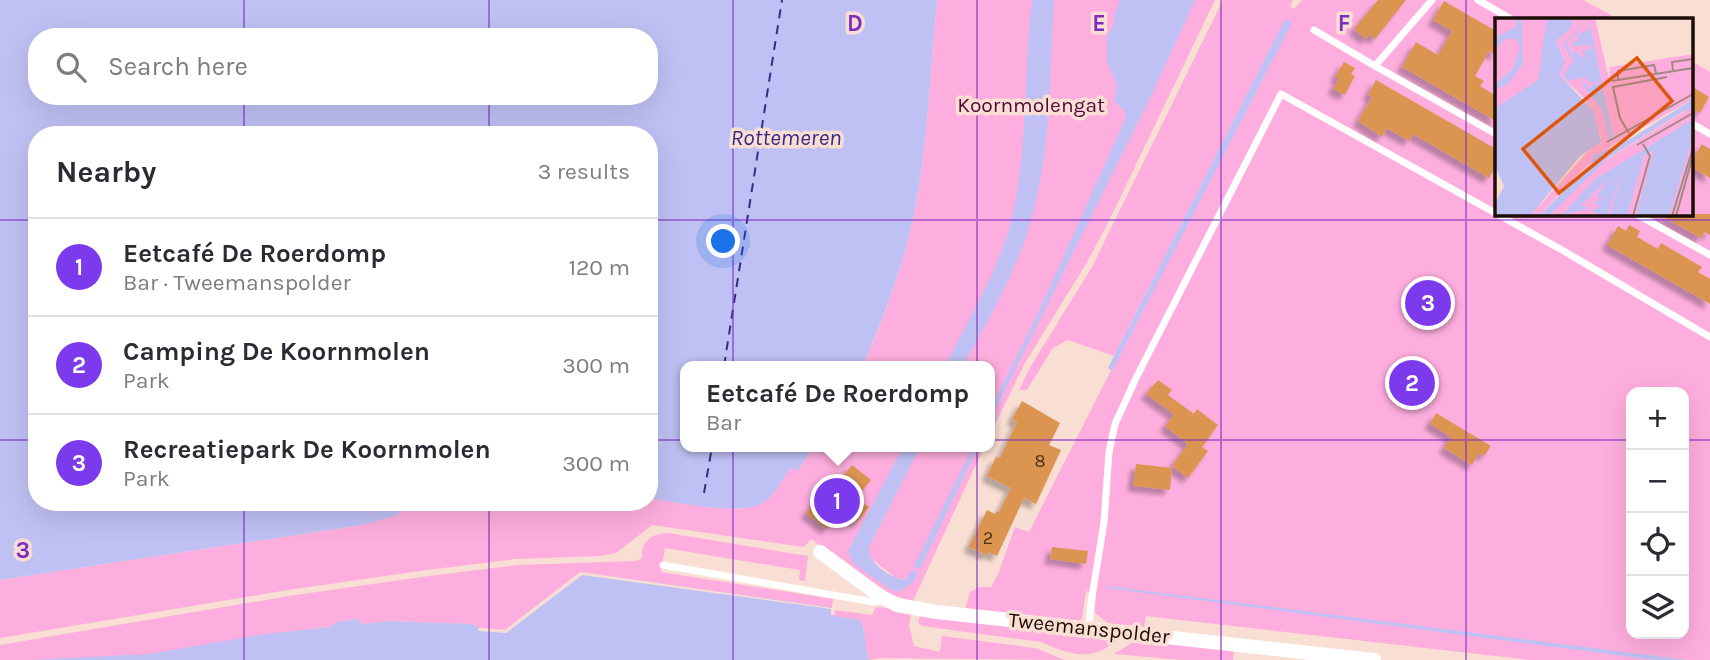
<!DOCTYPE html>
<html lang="en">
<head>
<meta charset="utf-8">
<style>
  :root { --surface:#fff; --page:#f2f2f3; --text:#2b2b33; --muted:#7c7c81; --line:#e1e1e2; --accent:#7c3aed }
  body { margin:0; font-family:Karla,sans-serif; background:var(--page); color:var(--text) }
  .controls { position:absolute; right:21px; bottom:21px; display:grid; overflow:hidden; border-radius:14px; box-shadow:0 7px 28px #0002 }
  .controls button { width:63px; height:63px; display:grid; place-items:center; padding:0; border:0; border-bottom:2px solid var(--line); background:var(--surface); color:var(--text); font:35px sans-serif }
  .you { position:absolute; left:724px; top:242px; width:24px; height:24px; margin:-18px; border:5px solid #fff; border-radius:50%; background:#1a73e8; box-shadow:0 0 0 10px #1a73e833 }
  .badge { display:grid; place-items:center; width:46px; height:46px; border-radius:50%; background:var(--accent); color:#fff; font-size:23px; font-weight:700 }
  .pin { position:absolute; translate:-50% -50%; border:4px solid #fff; box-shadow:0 2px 7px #0006 }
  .popup { position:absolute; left:680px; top:361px; width:315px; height:91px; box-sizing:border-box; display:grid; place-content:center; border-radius:14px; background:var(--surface); filter:drop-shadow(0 2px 5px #0005); font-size:23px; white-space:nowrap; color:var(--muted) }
  .popup b { font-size:26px; color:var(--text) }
  .popup::after { content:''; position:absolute; left:50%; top:100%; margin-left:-14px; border:14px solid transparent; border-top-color:var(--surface) }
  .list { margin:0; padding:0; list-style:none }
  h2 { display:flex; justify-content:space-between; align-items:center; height:91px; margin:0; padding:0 28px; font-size:30px }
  h2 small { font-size:23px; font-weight:400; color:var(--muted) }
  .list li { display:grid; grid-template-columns:46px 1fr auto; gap:21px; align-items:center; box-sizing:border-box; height:98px; padding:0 28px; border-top:2px solid var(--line) }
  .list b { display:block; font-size:26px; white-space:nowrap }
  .list p { margin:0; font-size:23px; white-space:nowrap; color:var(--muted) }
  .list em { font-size:23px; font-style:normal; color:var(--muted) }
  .icon { flex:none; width:38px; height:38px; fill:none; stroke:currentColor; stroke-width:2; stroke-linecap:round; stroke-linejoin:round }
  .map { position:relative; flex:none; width:1710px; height:660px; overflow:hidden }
  .search { position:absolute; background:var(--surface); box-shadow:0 7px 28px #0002; left:28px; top:28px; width:630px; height:77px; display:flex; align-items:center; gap:18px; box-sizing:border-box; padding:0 24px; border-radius:28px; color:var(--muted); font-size:26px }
  .panel { position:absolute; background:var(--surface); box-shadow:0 7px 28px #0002; left:28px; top:126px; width:630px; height:385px; border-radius:28px }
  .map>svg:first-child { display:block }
  .green { fill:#feaede; fill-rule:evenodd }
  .water { fill:#bfc1f4; fill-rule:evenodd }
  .pier { fill:#f9ded3 }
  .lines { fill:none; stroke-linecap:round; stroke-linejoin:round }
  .ferry { stroke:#382a88; stroke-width:2; stroke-dasharray:9 7; stroke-linecap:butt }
  .building { fill:#db9551; filter:url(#shadow) }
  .service { stroke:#fff; stroke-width:7 }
  .minor { stroke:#fff; stroke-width:14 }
  .grid { fill:none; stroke:#7b2cbf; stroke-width:2; stroke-opacity:0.55 }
  .labels { text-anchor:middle; stroke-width:7; stroke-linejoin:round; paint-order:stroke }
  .number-label { font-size:18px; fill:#4c2f1a }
  .park-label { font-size:21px; fill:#54093e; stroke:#f9ded3 }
  .street-label { font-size:21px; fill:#1c0d07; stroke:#f9ded3 }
  .water-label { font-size:23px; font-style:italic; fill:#382a88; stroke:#f9ded3 }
  .inset-river { fill:none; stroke:#bfc1f4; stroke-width:3.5 }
  .inset-road { fill:none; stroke:#a18a81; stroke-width:2 }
  .view { fill:#de550c; fill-opacity:0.15; stroke:#de550c; stroke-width:3.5 }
  .inset-edge { fill:none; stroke:#1c0d07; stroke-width:3.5 }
  .grid-label { font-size:23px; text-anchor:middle; font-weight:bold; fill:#7b2cbf; stroke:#f9ded3; stroke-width:7; stroke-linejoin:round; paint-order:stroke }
</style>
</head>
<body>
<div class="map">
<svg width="1710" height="660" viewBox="0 0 1710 660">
  <defs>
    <filter id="shadow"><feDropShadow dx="-5.5" dy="5.5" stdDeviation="2" flood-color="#0004"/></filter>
  </defs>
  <rect width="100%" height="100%" fill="#f9ded3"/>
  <path class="green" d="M937,0H1215L1107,225L1086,264L1025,363L989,436V366H863C883,319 902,270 913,219C928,149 930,72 937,0Z
    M1223,0H1293L1290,7L1294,9L1302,0H1583L1618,19H1496V214H1691V61L1710,72V660H1688L1491,638L1654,660H1530L1146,616L1144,627L1108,623L1095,613L1096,593L1086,591L1082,619L1072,623L965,610L970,592L979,587H991L998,574L1015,527L1029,532L1288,21L1285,20L1114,356L1068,340L1053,348L1027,390H1019L1029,369L1092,267ZM1631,392H1684V634H1631Z
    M814,447H984L913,601L891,595L811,539L804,547L652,525L616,553L599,556L515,559L427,570L288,590L0,638V580L362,525L407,510L418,502H649V498L708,507L740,509L792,467L797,471ZM904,477L869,547V557L895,577L906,580L891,590L851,544Z
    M668,533L808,556L805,581L799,580L800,570L665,548L661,572L833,599L832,608L581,572L505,630L479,628L473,624L388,621L363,624L357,619L337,622L330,627C269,633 210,647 150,654C101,660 50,660 0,660V645L289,596L429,576L517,565L636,561L642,558C641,541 651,534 668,533Z
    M876,607L912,610L909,626L914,646L940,652L942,636L1035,648L1065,660L880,658L869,660L864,640V628L834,616L835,610L872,615Z
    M921,613L1123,637C1115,642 1106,649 1097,652C1080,659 1057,649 1041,642L922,626L918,622Z
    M1138,639L1234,650L1233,660H1182L1114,654Z"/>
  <path class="water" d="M0,0H937C930,73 928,148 913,219C902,270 883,318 863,366H685V447H814L797,471L791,468C783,478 775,495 764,502C744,517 674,502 649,498V135H37V502H418L394,516L362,525L0,580ZM37,37H649V96H37Z
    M1032,0H1054C1049,80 1052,166 1024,242C1008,286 985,326 963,366H945C966,324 999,269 1010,225C1029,152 1023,74 1032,0Z
    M1120,0H1195L1155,88L989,422V412L1038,313L1125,119V111L1114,101L1117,85L1107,62V35L1114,24V15Z
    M1285,19L1292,23L1112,371L1108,368Z
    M903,447H920L869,547C867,563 891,578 906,580L911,570L918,572L913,582L900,591L891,590L853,563L848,551Z
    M973,447H978L920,569L914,566Z
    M580,572L835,608L834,616L860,620C867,632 864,647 869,660H30L149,654L265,634L330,627L337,622L357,619L363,624L388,621L473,624L479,628L505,630Z
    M1107,586L1687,660H1654L1107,588Z"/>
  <path class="pier" d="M580,572L832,608L833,605H836L834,615H831V609L582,575L506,633L478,631L479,628L505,630Z"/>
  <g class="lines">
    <path class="ferry" d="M724,366L782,0
      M704,493L712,447"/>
  </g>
  <path class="building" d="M1378,0H1406L1375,39L1370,35L1366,39L1354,29Z
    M1444,1L1496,31V56L1489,51L1475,76L1484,81L1480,86L1496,96V121L1402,67L1416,42L1438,55L1452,31L1433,20Z
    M1344,62L1355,68L1351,74L1355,76L1345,95L1333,89L1339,79L1335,77Z
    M1376,80L1496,149V166L1489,178L1413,134L1409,141L1387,128L1382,137L1358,121L1372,97L1368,95Z
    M1691,86L1709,97L1700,113L1691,108Z
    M1702,144L1710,149V178L1691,167V162Z
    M1658,214H1710V235L1704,232L1701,238Z
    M1629,225L1640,231L1637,237L1658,249L1661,243L1702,267L1698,272L1710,279V304L1607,245L1618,226L1626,231Z
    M1158,380L1172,390L1168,395L1194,414L1197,409L1218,425L1202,447L1208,451L1188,478L1172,466L1188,444L1165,426L1174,414L1146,394Z
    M1022,401L1060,423L1049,445L1061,450L1036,504L1024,498L997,556L989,552L987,555L969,547L987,510L995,514L997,511L999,512L1011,488L987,476L996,457L1000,458L1017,422L1012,419Z
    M1436,413L1491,446L1484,456L1479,453L1472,465L1444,448L1451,437L1430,424Z
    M1136,464L1172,468L1170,490L1133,486Z
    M852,465L871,480L856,498L869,507L857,522L844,511L826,529L806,513L838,474L842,477Z
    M1052,547L1088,551L1086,564L1050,559Z"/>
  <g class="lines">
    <path class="service" d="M1478,0L1511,19
      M1314,30L1375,66L1432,0
      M1375,66L1496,134
      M1691,123L1710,134
      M1636,214L1710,255
      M663,565L873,602L884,600
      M1089,628L1091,603L1104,522L1109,452L1115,424L1136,378L1281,94L1562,250L1710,337"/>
    <path class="minor" d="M820,552L880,596L897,605L937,612L1374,660"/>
  </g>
  <path class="grid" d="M244,0V37M489,0V37M733,0V660M977,0V660M1221,0V660M1466,0V660M244,96V135M489,96V135M0,220H37M649,220H1710M0,440H37M649,440H1631M1684,440H1710M244,502V660M489,502V660"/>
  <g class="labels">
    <g class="number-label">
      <text x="1040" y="467">8</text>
      <text x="988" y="544">2</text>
    </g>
    <g class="park-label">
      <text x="1031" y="112">Koornmolengat</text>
    </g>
    <g class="street-label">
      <text transform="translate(1089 628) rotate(6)" y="7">Tweemanspolder</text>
    </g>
    <g class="water-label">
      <text x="786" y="145">Rottemeren</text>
    </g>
  </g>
  <g transform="translate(1495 18)">
    <rect width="198" height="198" fill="#f9ded3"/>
    <path d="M0,0H56L45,67L0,115ZM78,0H100L114,61L115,49L198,36V81L119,126L85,154L44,198H35L106,119L90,81L65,57L69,40L61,23L75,11ZM198,88V198H54L108,144Z" fill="#feaede"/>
    <path d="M21,0H27L28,46L13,66L0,72V66L18,51L25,29L21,21H9L0,33V19L21,9ZM52,0H78L75,11L61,23L70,43L65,57L99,94L106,124L85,138L35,198H2L1,184L9,168L0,149V90L43,62ZM84,0L83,16L71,24L78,37V51L79,33L89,40L87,33L97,31L96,27L74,28L80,24H73L82,23L85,15L94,12V3L85,0H92L94,2L96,12L107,64L95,65L90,59L89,65L95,71L96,67L107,65L119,123L114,122L107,92L88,67V59L72,63L69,56L78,43L68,25L81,15ZM198,81V92L189,93L112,141L54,198H44L96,146L98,138L137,120ZM198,101V119L174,198H141L159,132L149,138L132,198H115L127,152L112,198L96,194L107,187L98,186L109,179L100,180L115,160L86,187L94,190L66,198L99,162Z" fill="#bfc1f4"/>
    <path class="inset-river" d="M65,0L50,21V37L102,126"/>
    <path class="inset-road" d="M178,52L177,44L198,41M123,62L198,50M117,63L123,62V53L159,47L161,55M134,115L125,100L118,69L172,59M112,124L198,76M142,127L198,95M138,198L155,138L148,126M177,198L198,130M181,198L198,137"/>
    <path class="view" d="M142,40L177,83L64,175L28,131Z"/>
    <rect width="198" height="198" class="inset-edge"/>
  </g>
  <g class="grid-label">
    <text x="855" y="31">D</text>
    <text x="1099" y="31">E</text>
    <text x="1344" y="31">F</text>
    <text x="23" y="558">3</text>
  </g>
</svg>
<div class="controls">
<button>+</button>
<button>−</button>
<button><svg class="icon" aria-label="locate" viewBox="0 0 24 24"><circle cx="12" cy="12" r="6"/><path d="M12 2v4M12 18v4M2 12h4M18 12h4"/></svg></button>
<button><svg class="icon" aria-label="layers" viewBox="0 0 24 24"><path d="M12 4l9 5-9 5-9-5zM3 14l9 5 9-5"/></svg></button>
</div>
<div class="you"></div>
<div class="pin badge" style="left:837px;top:501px">1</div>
<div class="popup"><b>Eetcafé De Roerdomp</b>Bar</div>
<div class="pin badge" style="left:1412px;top:383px">2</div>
<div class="pin badge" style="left:1428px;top:303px">3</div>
<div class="search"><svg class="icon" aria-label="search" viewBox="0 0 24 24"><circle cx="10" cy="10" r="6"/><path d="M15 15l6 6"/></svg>Search here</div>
<section class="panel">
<h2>Nearby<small>3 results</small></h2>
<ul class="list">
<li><span class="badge">1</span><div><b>Eetcafé De Roerdomp</b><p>Bar · Tweemanspolder</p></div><em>120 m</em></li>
<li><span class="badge">2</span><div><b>Camping De Koornmolen</b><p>Park</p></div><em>300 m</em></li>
<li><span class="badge">3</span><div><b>Recreatiepark De Koornmolen</b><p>Park</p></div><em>300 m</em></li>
</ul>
</section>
</div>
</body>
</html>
